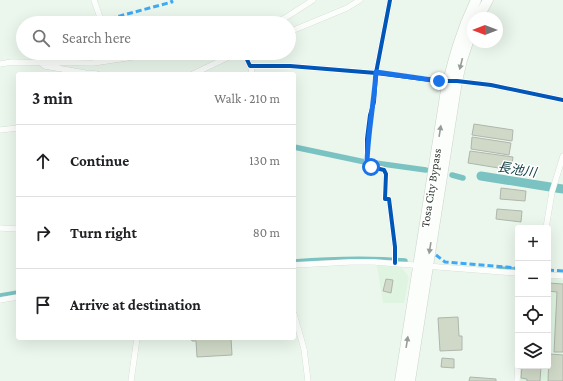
<!DOCTYPE html>
<html lang="en">
<head>
<meta charset="utf-8">
<style>
  :root { --surface:#fff; --page:#f6f6f6; --text:#202124; --muted:#757577; --line:#e0e0e0 }
  body { margin:0; font-family:"Crimson Pro","Noto Sans JP",serif; background:var(--page); color:var(--text) }
  .controls { position:absolute; right:12px; bottom:12px; display:grid; overflow:hidden; border-radius:4px; box-shadow:0 4px 16px #0002 }
  .controls button { width:36px; height:36px; display:grid; place-items:center; padding:0; border:0; border-bottom:1px solid var(--line); background:var(--surface); color:var(--text); font:20px sans-serif }
  .compass { position:absolute; left:467px; top:12px; width:36px; height:36px; border-radius:50%; background:var(--surface); box-shadow:0 4px 16px #0002; rotate:270deg }
  .stop { position:absolute; width:12px; height:12px; margin:-9px; border:3px solid #1a73e8; border-radius:50%; background:#fff }
  .stop.end { background:#1a73e8; border-color:#fff; box-shadow:0 1px 4px #0008 }
  .list { margin:0; padding:0; list-style:none }
  h2 { display:flex; justify-content:space-between; align-items:center; height:52px; margin:0; padding:0 16px; font-size:17px }
  h2 small { font-size:13px; font-weight:400; color:var(--muted) }
  .list li { display:grid; grid-template-columns:26px 1fr auto; gap:12px; align-items:center; box-sizing:border-box; height:72px; padding:0 16px; border-top:1px solid var(--line) }
  .list b { display:block; font-size:15px; white-space:nowrap }
  .list em { font-size:13px; font-style:normal; color:var(--muted) }
  .icon { flex:none; width:22px; height:22px; fill:none; stroke:currentColor; stroke-width:2; stroke-linecap:round; stroke-linejoin:round }
  .map { position:relative; flex:none; width:563px; height:381px; overflow:hidden }
  .search { position:absolute; background:var(--surface); box-shadow:0 4px 16px #0002; left:16px; top:16px; width:280px; height:44px; display:flex; align-items:center; gap:10px; box-sizing:border-box; padding:0 14px; border-radius:22px; color:var(--muted); font-size:15px }
  .panel { position:absolute; background:var(--surface); box-shadow:0 4px 16px #0002; left:16px; top:72px; width:280px; height:268px; border-radius:4px }
  .map>svg:first-child { display:block }
  .built { fill:#dff4e1 }
  .lines { fill:none; stroke-linecap:round; stroke-linejoin:round }
  .canal { stroke:#7bc2c3; stroke-width:5.5 }
  .river { stroke:#7bc2c3; stroke-width:9 }
  .building { fill:#d0d9c7; stroke:#afb6ad }
  .street-casing { stroke:#cbd3cb; stroke-width:6 }
  .highway-casing { stroke:#cbd3cb; stroke-width:11 }
  .street { stroke:#fcfefc; stroke-width:5.5 }
  .highway { stroke:#fcfefc; stroke-width:10 }
  .quiet { stroke:#3fa9f5; stroke-width:3; stroke-dasharray:6 3; stroke-linecap:butt }
  .cycleway-casing { stroke:#fff; stroke-width:6 }
  .cycleway { stroke:#0057b8; stroke-width:4 }
  .oneway { fill:#989c98 }
  .route { stroke:#1a73e8; stroke-width:5 }
  .labels { text-anchor:middle; stroke-width:3; stroke-linejoin:round; paint-order:stroke }
  .street-label { font-size:12px; fill:#333b34; stroke:#fff }
  .water-label { font-size:13px; font-style:italic; fill:#0c3b3e; stroke:#fff }
</style>
</head>
<body>
<div class="map">
<svg width="563" height="381" viewBox="0 0 563 381">
  <rect width="100%" height="100%" fill="#ebf7ec"/>
  <path class="built" d="M377,266L401,267L409,277L404,303H383Z
    M548,278L563,280V381H520L521,366H548Z"/>
  <g class="lines">
    <path class="canal" d="M294,147L365,162
      M368,162L426,170
      M452,175L463,178
      M294,262C333,259 366,258 405,261
      M499,269L518,270
      M0,296L18,293"/>
    <path class="river" d="M481,176L550,187
      M556,188L563,189"/>
  </g>
  <path class="building" d="M474,124L513,130L512,141L472,135Z
    M472,137L511,143L509,155L471,149Z
    M470,151L513,157L511,170L468,163Z
    M501,188L526,191L525,201L500,199Z
    M497,209L522,211L521,222L496,219Z
    M386,279L393,280L391,293L383,291Z
    M548,283L563,284V352H554L557,292L548,291Z
    M458,317L459,336H462V350L440,351L438,318Z
    M191,338H231L232,355L197,357L196,341H192Z
    M549,354L563,355V381H548Z
    M442,358L454,359V368L441,367Z
    M522,366H541L540,381H527V379L521,378Z
    M470,377L496,379V381H469Z"/>
  <g class="lines">
    <defs>
      <path id="street" d="M94,0L102,23
        M390,0L376,73L374,102L370,115L367,139V162L371,167L384,170L386,174L385,199H389L395,247V263
        M275,23L285,18L313,0
        M289,32L347,8L360,0
        M244,53L250,66H290L376,73L439,81H457L491,85L563,100
        M42,62L48,59L81,53
        M0,64L12,62L93,63L160,53
        M42,64L45,66L85,73L97,74
        M251,66L252,74
        M193,74L237,53
        M0,130L18,128
        M0,228L18,229
        M546,228L552,192L563,156
        M294,265L350,262H374L518,273
        M548,275L563,276
        M0,300L18,297
        M294,314L304,349L308,381
        M131,381L137,338
        M517,381L518,366"/>
      <path id="highway" d="M478,18L488,0
        M400,381L446,90C454,57 461,31 476,0
        M410,381L457,81L462,60L473,27"/>
    </defs>
    <use href="#street" class="street-casing"/>
    <use href="#highway" class="highway-casing"/>
    <use href="#street" class="street"/>
    <use href="#highway" class="highway"/>
    <path class="quiet" d="M101,21L172,2L171,0
      M436,255L445,262L518,268
      M548,270L563,271"/>
    <defs>
      <path id="cycleway" d="M390,0L376,73L374,102L370,115L367,139V162L371,167L384,170L386,174L385,199H389L395,247V263
        M244,53L250,66H290L376,73L439,81H457L491,85L563,100"/>
    </defs>
    <use href="#cycleway" class="cycleway-casing"/>
    <use href="#cycleway" class="cycleway"/>
  </g>
  <defs><path id="oneway-solid" d="M-6-.8H1V-3.2L6.5 0L1 3.2V.8H-6Z"/></defs>
  <g class="oneway">
    <use href="#oneway-solid" transform="translate(461 64) rotate(104)"/>
    <use href="#oneway-solid" transform="translate(440 131) rotate(-81)"/>
    <use href="#oneway-solid" transform="translate(430 248) rotate(99)"/>
    <use href="#oneway-solid" transform="translate(407 342) rotate(-81)"/>
  </g>
  <g class="lines">
    <path class="route" d="M371,167L367,162C368,132 374,103 376,72L439,81"/>
  </g>
  <g class="labels">
    <g class="street-label">
      <text transform="translate(431 188) rotate(-81)" y="4">Tosa City Bypass</text>
    </g>
    <g class="water-label">
      <text transform="translate(517 169) rotate(9)" y="5">長池川</text>
    </g>
  </g>
</svg>
<div class="controls">
<button>+</button>
<button>−</button>
<button><svg class="icon" aria-label="locate" viewBox="0 0 24 24"><circle cx="12" cy="12" r="6"/><path d="M12 2v4M12 18v4M2 12h4M18 12h4"/></svg></button>
<button><svg class="icon" aria-label="layers" viewBox="0 0 24 24"><path d="M12 4l9 5-9 5-9-5zM3 14l9 5 9-5"/></svg></button>
</div>
<svg class="compass" viewBox="-18 -18 36 36"><path d="M0-13l5 13h-10z" fill="#e53935"/><path d="M0 13l5-13h-10z" fill="#757577"/></svg>
<div class="stop" style="left:371px;top:167px"></div>
<div class="stop end" style="left:439px;top:81px"></div>
<div class="search"><svg class="icon" aria-label="search" viewBox="0 0 24 24"><circle cx="10" cy="10" r="6"/><path d="M15 15l6 6"/></svg>Search here</div>
<section class="panel">
<h2>3 min<small>Walk · 210 m</small></h2>
<ul class="list">
<li><svg class="icon" aria-label="ahead" viewBox="0 0 24 24"><path d="M12 20V5M6 11l6-6 6 6"/></svg><div><b>Continue</b></div><em>130 m</em></li>
<li><svg class="icon" aria-label="right" viewBox="0 0 24 24"><path d="M7 20v-9h11M14 6l5 5-5 5"/></svg><div><b>Turn right</b></div><em>80 m</em></li>
<li><svg class="icon" aria-label="arrive" viewBox="0 0 24 24"><path d="M6 21V4h12l-3 4 3 4H6"/></svg><div><b>Arrive at destination</b></div></li>
</ul>
</section>
</div>
</body>
</html>
